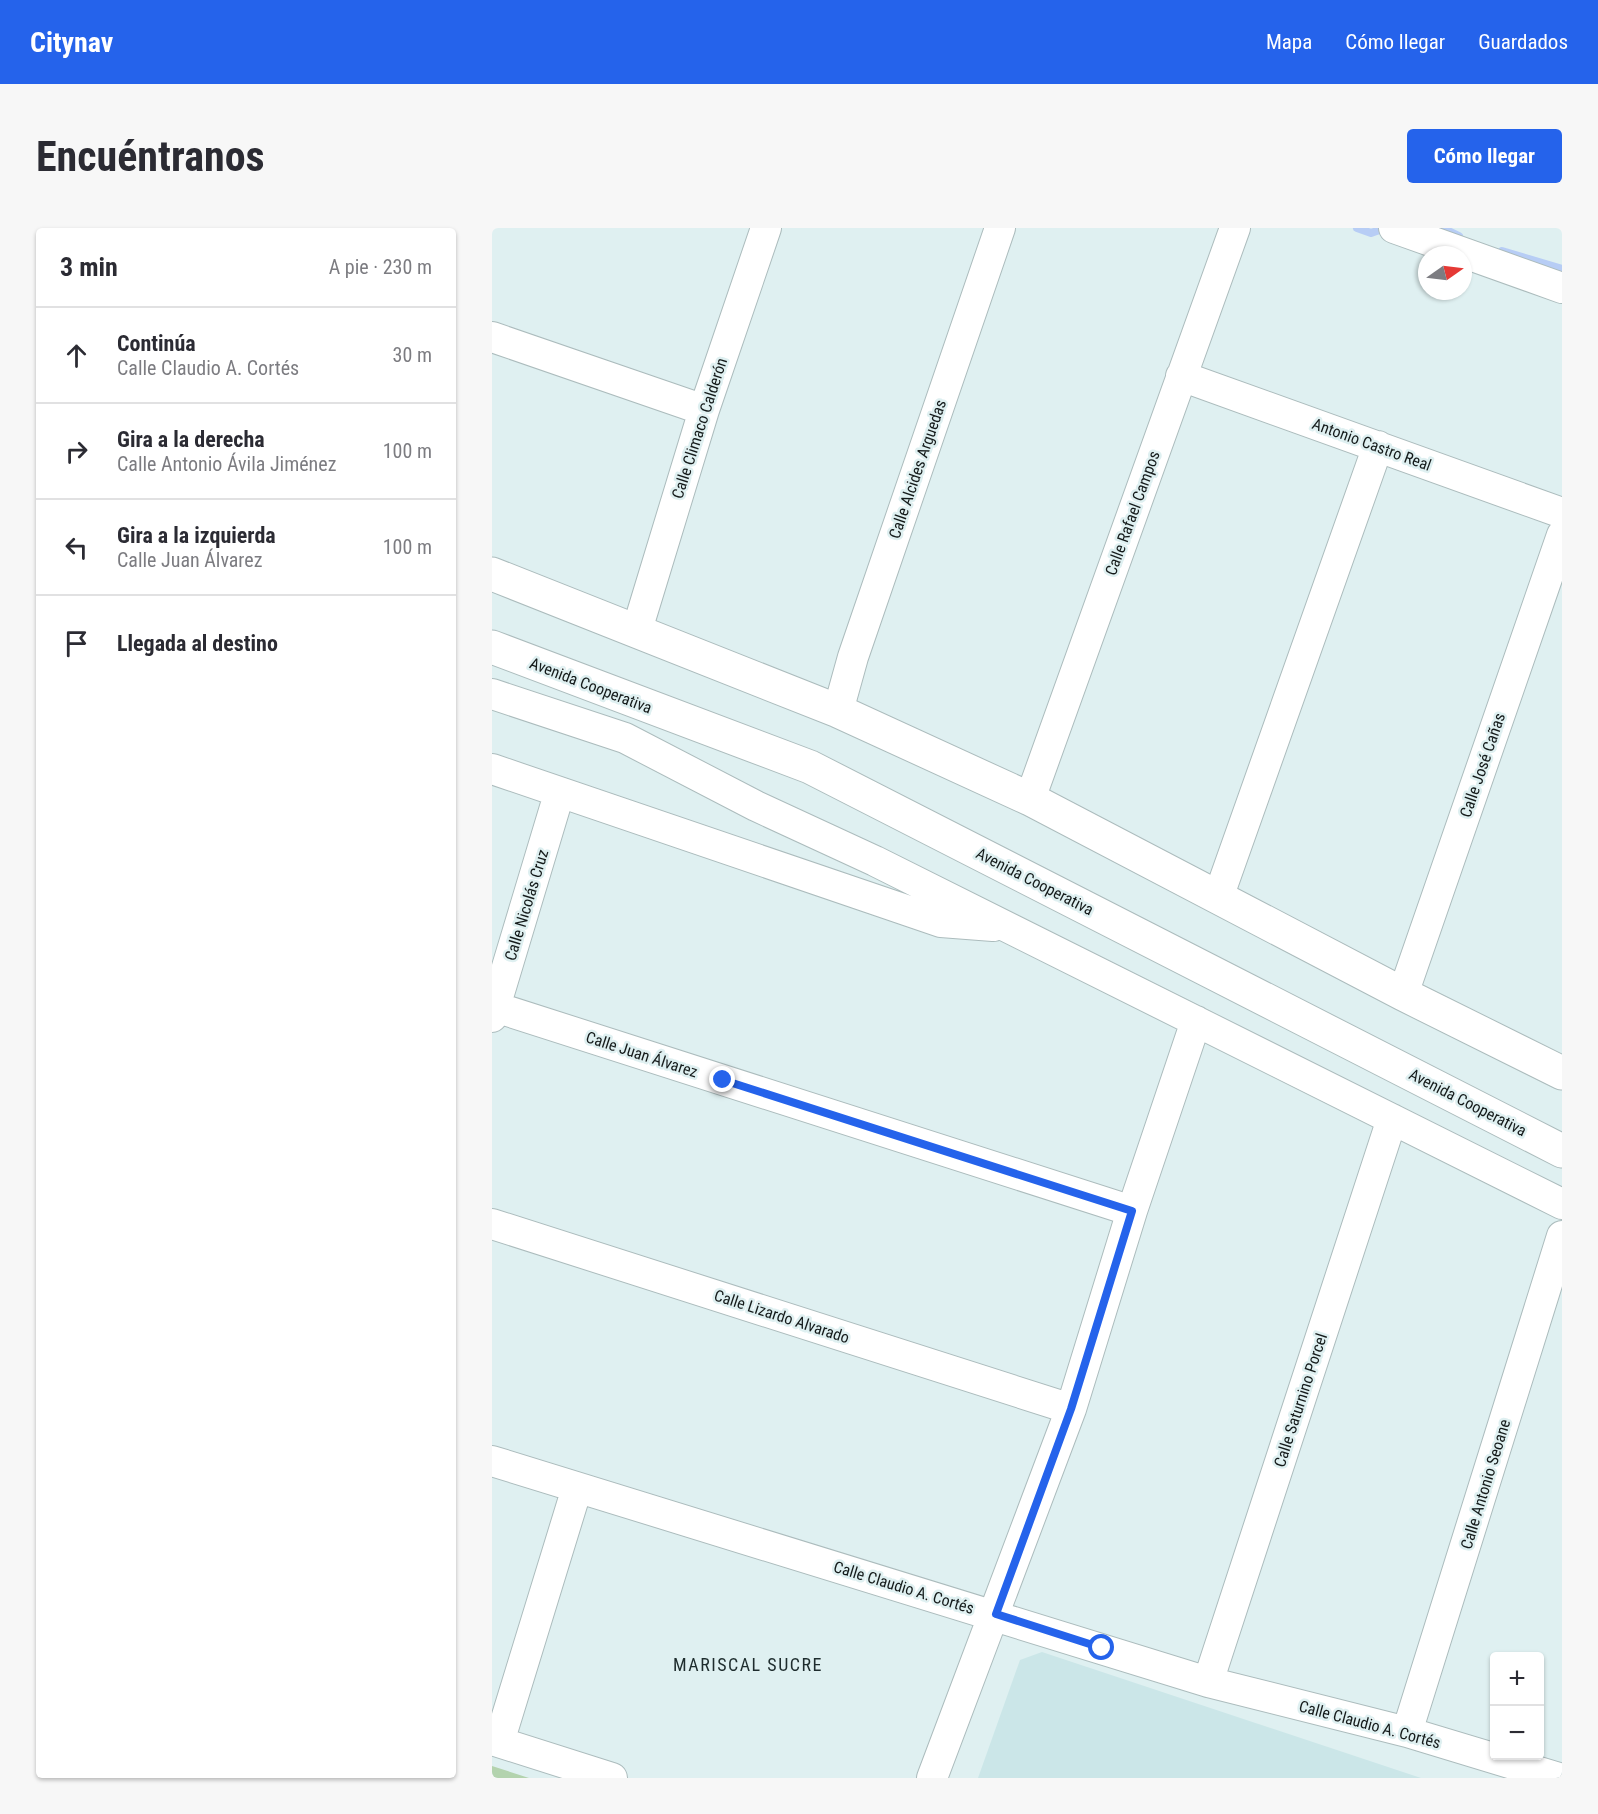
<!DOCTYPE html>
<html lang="es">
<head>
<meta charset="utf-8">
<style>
  :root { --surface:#fff; --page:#f7f7f7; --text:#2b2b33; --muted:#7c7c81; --line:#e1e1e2; --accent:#2563eb }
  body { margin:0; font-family:"Roboto Condensed",sans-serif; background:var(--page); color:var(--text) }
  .controls { position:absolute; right:18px; bottom:18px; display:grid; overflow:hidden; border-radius:6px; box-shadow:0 2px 4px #0004 }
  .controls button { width:54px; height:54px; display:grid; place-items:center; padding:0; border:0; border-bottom:2px solid var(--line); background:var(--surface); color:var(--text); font:30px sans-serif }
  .compass { position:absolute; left:926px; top:18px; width:54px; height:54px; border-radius:50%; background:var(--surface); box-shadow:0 2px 4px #0004; rotate:76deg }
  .stop { position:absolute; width:18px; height:18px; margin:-14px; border:4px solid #2563eb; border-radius:50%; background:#fff }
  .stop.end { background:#2563eb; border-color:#fff; box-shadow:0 2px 6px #0008 }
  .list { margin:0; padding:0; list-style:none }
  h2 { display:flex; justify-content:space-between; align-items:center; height:78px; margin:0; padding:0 24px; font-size:26px }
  h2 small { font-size:20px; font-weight:400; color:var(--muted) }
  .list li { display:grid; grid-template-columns:39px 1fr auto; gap:18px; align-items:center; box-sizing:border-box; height:96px; padding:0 24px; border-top:2px solid var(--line) }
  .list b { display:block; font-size:22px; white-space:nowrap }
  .list p { margin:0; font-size:20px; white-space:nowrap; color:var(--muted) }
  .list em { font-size:20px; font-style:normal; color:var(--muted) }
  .icon { flex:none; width:33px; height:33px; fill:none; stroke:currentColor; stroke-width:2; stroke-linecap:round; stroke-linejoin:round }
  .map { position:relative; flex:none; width:1070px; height:1550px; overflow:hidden; border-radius:6px }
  header { display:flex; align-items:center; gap:36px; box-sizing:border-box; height:84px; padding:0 30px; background:var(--accent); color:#fff }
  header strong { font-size:28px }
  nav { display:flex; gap:33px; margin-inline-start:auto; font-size:21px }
  .intro { display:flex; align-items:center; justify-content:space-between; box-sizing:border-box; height:144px; padding:0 36px }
  h1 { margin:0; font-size:42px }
  .button { padding:15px 27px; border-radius:6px; background:var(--accent); color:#fff; font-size:21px; font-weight:700 }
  main { display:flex; gap:36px; padding:0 36px }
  aside { flex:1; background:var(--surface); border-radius:6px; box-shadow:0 2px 4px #0004 }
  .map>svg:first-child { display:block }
  .built { fill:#cbe6e8 }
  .green { fill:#b3d3ae }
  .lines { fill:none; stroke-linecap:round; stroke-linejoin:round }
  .stream { stroke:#b7cdf5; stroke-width:8 }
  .minor-casing { stroke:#acbcbd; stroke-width:32 }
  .tertiary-casing { stroke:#acbcbd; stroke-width:35 }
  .minor { stroke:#fff; stroke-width:30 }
  .tertiary { stroke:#fff; stroke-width:33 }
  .route { stroke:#2563eb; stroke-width:8 }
  .labels { text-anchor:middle; stroke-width:5; stroke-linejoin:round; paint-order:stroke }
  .street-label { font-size:16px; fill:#141a1a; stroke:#dff0f1 }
  .neighbourhood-label { font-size:18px; letter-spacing:1.5px; fill:#1e2c2d; stroke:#dff0f1 }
</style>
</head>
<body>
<header>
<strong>Citynav</strong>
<nav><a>Mapa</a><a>Cómo llegar</a><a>Guardados</a></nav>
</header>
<div class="intro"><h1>Encuéntranos</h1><a class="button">Cómo llegar</a></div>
<main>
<aside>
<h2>3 min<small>A pie · 230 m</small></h2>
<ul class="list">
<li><svg class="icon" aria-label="ahead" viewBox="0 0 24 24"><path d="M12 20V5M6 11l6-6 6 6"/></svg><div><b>Continúa</b><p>Calle Claudio A. Cortés</p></div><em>30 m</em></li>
<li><svg class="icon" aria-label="right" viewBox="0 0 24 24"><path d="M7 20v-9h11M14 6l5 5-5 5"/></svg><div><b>Gira a la derecha</b><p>Calle Antonio Ávila Jiménez</p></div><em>100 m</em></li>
<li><svg class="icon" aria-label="left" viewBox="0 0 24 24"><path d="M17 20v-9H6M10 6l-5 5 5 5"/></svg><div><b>Gira a la izquierda</b><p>Calle Juan Álvarez</p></div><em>100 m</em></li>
<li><svg class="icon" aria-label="arrive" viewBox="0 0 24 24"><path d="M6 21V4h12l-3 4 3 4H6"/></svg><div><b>Llegada al destino</b></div></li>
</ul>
</aside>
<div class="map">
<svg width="1070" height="1550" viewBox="0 0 1070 1550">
  <rect width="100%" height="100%" fill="#dff0f1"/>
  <path class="built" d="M550,1424L929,1550H486L528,1432Z"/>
  <path class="green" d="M0,1538L37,1550H0Z"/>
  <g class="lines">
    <path class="stream" d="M865,0L879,5L893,0
      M950,0L967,8
      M1010,23L1070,41"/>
    <defs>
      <path id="minor" d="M902,0L1070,60
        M0,109L212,182
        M689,148L1070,285
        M145,402L212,182L274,0
        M0,466L133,510L264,578L383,633L1070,976
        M346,483L361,429L508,0
        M0,541L449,694L501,698
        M538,571L743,0
        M727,667L886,218
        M911,766L1070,307
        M3,779L640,983
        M0,789L67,566
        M0,996L579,1181
        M0,1233L716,1454L915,1504L1067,1550
        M716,1454L900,891
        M915,1504L1070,1008
        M0,1512L120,1550
        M7,1514L85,1260
        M440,1550L579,1181L640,983L704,793"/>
      <path id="tertiary" d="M0,346L346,483L538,571L911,766L1070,845
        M0,419L318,539L1070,923"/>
    </defs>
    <use href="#minor" class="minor-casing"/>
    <use href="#tertiary" class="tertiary-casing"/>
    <use href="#minor" class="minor"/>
    <use href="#tertiary" class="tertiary"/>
  </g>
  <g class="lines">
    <path class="route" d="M231,852L640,983L579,1181L504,1386L610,1420"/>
  </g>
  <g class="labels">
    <g class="street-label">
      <text transform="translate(207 200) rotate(-72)" y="6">Calle Climaco Calderón</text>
      <text transform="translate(880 216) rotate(20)" y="6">Antonio Castro Real</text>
      <text transform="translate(425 241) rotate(-71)" y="6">Calle Alcides Arguedas</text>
      <text transform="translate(640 285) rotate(-70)" y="6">Calle Rafael Campos</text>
      <text transform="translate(99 457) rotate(21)" y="6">Avenida Cooperativa</text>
      <text transform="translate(990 537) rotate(-71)" y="6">Calle José Cañas</text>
      <text transform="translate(543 653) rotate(27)" y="6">Avenida Cooperativa</text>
      <text transform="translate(34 677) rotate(-73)" y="6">Calle Nicolás Cruz</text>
      <text transform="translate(150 826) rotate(18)" y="6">Calle Juan Álvarez</text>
      <text transform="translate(976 874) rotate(27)" y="6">Avenida Cooperativa</text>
      <text transform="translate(290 1088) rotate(18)" y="6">Calle Lizardo Alvarado</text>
      <text transform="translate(808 1172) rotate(-72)" y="6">Calle Saturnino Porcel</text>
      <text transform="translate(993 1256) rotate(-73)" y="6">Calle Antonio Seoane</text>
      <text transform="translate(412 1359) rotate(17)" y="6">Calle Claudio A. Cortés</text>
      <text transform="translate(878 1496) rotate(15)" y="6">Calle Claudio A. Cortés</text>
    </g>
    <g class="neighbourhood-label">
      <text x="256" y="1443">MARISCAL SUCRE</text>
    </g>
  </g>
</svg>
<div class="controls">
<button>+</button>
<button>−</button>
</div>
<svg class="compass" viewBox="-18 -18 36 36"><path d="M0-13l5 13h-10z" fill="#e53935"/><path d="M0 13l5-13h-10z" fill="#7c7c81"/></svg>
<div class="stop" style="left:610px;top:1420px"></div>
<div class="stop end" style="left:231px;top:852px"></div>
</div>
</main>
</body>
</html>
